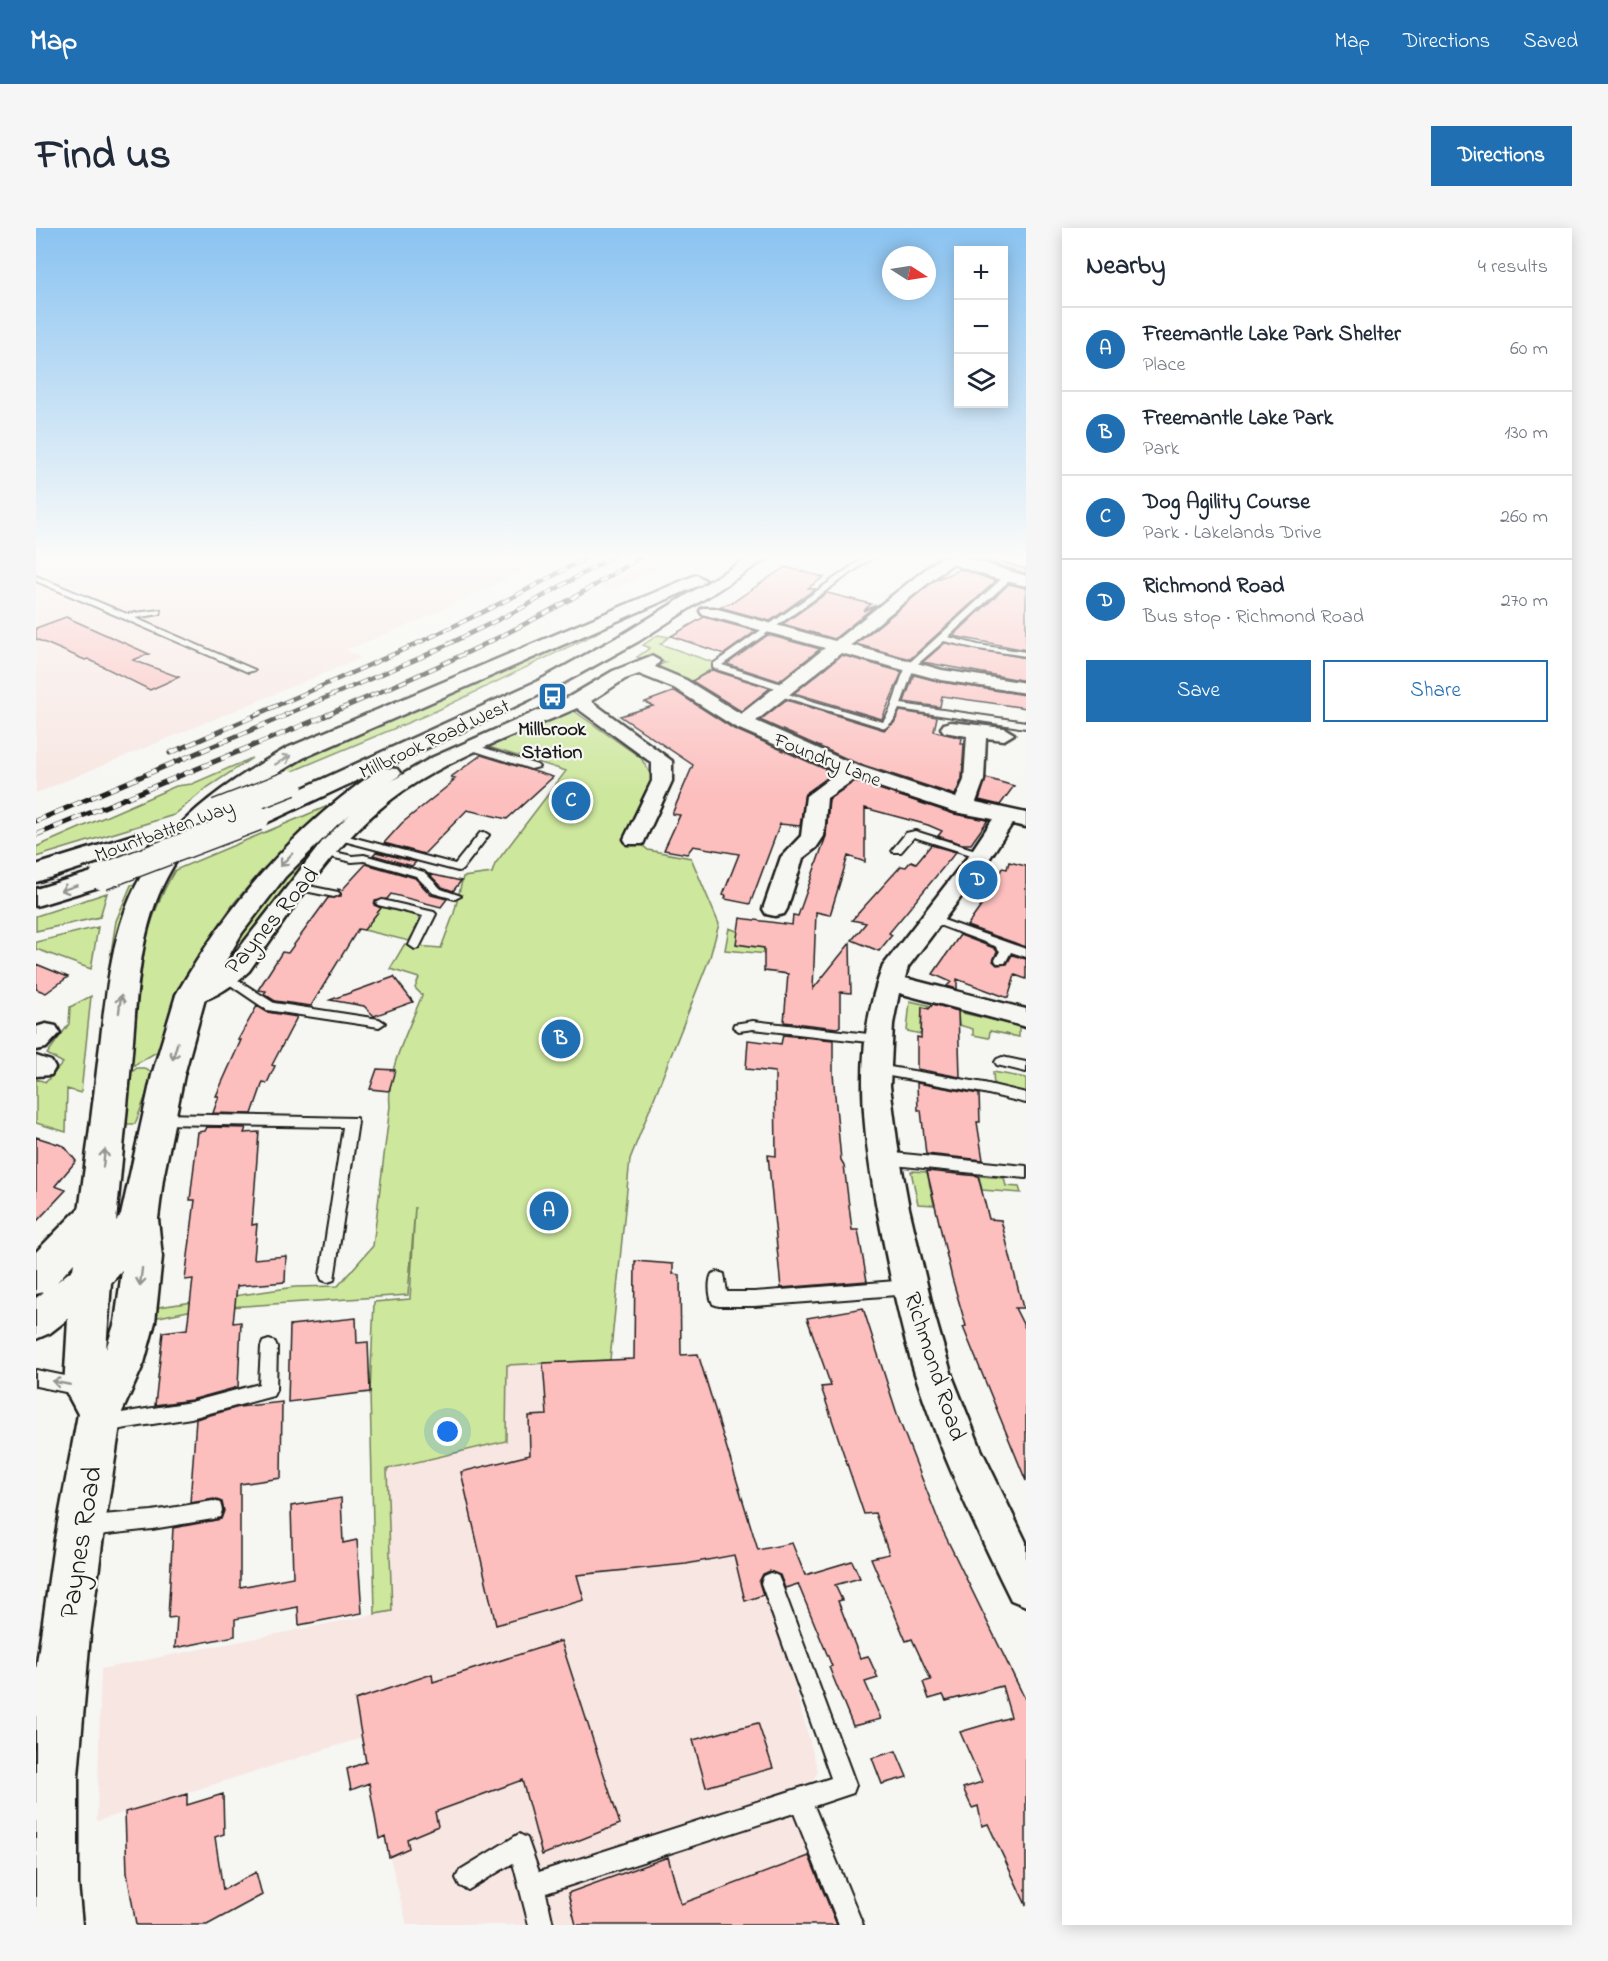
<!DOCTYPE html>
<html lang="en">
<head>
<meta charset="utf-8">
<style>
  :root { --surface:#fff; --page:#f6f6f7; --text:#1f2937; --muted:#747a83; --line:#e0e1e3; --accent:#1f6fb2 }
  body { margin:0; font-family:"Indie Flower",sans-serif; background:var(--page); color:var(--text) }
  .controls { position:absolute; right:18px; top:18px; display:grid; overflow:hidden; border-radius:0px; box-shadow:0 3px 15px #0003 }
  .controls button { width:54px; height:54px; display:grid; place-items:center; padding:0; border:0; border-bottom:2px solid var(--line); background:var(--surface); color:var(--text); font:30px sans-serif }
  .compass { position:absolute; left:846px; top:18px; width:54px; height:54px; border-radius:50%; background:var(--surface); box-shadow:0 3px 15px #0003; rotate:102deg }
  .you { position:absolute; left:412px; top:1204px; width:21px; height:21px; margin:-15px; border:4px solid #fff; border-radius:50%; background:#1a73e8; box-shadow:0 0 0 9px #1a73e833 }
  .badge { display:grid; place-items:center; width:39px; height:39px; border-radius:50%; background:var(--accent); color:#fff; font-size:20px; font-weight:700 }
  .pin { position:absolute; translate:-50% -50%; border:3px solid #fff; box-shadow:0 2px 6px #0006 }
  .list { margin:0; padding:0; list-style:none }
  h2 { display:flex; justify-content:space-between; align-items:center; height:78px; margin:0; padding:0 24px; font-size:26px }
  h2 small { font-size:20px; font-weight:400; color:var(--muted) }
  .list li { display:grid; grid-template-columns:39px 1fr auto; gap:18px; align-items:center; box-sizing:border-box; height:84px; padding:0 24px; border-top:2px solid var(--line) }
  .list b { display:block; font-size:22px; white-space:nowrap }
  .list p { margin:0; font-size:20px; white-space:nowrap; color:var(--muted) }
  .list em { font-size:20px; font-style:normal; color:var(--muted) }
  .actions { display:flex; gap:12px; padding:18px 24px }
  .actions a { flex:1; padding:14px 0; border:2px solid var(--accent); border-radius:0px; text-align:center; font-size:21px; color:var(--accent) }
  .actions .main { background:var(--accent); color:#fff }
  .icon { flex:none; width:33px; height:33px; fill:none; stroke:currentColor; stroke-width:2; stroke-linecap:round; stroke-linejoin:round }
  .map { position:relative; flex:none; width:990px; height:1697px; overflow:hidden; border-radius:0px }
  header { display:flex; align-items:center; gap:36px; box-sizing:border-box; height:84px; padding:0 30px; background:var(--accent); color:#fff }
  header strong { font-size:28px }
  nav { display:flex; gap:33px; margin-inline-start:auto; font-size:21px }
  .intro { display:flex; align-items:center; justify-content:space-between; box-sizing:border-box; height:144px; padding:0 36px }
  h1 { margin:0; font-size:42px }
  .button { padding:15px 27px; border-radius:0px; background:var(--accent); color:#fff; font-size:21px; font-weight:700 }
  main { display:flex; gap:36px; padding:0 36px }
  aside { flex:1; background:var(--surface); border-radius:0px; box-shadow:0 3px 15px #0003 }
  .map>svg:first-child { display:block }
  .built { fill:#f8e6e2 }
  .green { fill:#cde79d; stroke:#74825c; stroke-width:1.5 }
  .building { fill:#fcbfbe; stroke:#1c1c1c; stroke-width:1.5 }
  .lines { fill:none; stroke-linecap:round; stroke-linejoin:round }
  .service-casing { stroke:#1c1c1c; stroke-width:4 }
  .minor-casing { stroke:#1c1c1c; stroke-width:5 }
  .tertiary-casing { stroke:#1c1c1c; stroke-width:5 }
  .trunk-casing { stroke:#1c1c1c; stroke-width:5 }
  .service { fill:#f6f6f2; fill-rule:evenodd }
  .minor { fill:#f6f6f2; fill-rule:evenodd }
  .tertiary { fill:#f6f6f2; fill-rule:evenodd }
  .trunk { fill:#f6f6f2; fill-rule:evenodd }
  .rail-far1-casing { stroke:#1c1c1c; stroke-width:4.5 }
  .rail-casing { stroke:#1c1c1c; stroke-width:5 }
  .rail-far1 { stroke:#f6f6f2; stroke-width:3; stroke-dasharray:8; stroke-linecap:butt }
  .rail { stroke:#f6f6f2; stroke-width:4; stroke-dasharray:10; stroke-linecap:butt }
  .trunk-bridge-casing { stroke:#1c1c1c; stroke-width:28; stroke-linecap:butt }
  .trunk-bridge { stroke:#f6f6f2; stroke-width:25 }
  .oneway { stroke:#949492 }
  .labels { text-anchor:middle; stroke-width:4.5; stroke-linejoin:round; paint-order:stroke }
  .far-poi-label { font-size:20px; font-weight:bold; fill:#1c1c1c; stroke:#f6f6f2 }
  .far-street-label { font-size:20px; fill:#1c1c1c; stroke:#f6f6f2 }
  .street-label { font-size:24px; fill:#1c1c1c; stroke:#f6f6f2 }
  .near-street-label { font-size:28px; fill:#1c1c1c; stroke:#f6f6f2 }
</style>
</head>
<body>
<header>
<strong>Map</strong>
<nav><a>Map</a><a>Directions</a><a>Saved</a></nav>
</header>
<div class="intro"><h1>Find us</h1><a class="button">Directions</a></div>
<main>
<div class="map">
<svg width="990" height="1697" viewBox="0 0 990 1697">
  <rect width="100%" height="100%" fill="#f6f6f2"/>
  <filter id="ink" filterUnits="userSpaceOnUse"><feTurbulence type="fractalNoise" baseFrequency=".0167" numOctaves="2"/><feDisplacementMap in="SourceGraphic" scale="12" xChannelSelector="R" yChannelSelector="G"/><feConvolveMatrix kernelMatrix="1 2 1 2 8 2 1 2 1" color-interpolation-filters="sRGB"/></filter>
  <g filter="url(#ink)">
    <path class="built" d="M0,329H523L477,347L384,392L310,422L325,430L0,565Z
      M615,329H647L574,363L564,359L604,338Z
      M664,1126L722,1321L782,1544L765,1571L815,1697H371L349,1609L343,1611L325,1510L61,1593L65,1441L356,1383L351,1241L470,1213L471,1137Z"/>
    <path class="green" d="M587,389L557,407L400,483L228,555L271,527Z
      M622,407L633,409L624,416L676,434L680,438L653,455L616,441L630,434L601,429L614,420L607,417Z
      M538,483L605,530L618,552L599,611L612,622L655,630L683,696L674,729L594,931L574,1132L471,1137L470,1213L351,1241L356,1383L339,1386L334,1164L338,1074L374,1071L379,979L372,1067L162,1081L113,1091L116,1080L259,1059L302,1058L337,1018L354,878C350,841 373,802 386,767L379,760L383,750L354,741L368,717L405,720L418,685L427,649L456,645L459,636L530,543L450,518Z
      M216,530L172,559L138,587L0,629V619L140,558L156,556Z
      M299,575L227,641L198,675L172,713L153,747L124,822L88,843C97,775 103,702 139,642Z
      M322,577L197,740L181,744L231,664L272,620Z
      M109,652L63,841L71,750L80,693L95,657Z
      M71,665L64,689L0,703V688Z
      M344,678L381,687L384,694L373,713L328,702L344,681Z
      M62,699L55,741L0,721V714Z
      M693,700L724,712L744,727L689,722Z
      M55,768L45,865L31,861L30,904L0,895V851L10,854L27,835L11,826L33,796L34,779Z
      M874,773L983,798V809L954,803L953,810L937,807V801L923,797L922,785L886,779L885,806L871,803Z
      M101,840H108L118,846L99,896H84L87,851Z
      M957,844L990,850V865L958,859Z
      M875,943L891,944L898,977L882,976Z
      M943,948L968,950L970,958L983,959L985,965L946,962Z"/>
    <path class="building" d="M953,330L990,341V346L946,332Z
      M749,339L788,349L772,360L779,361L734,393L683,379L697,374Z
      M925,341L960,353L874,431L820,416L899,352Z
      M973,356L990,360V422L917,408Z
      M791,365L835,376L827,383L840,377L798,411L747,396Z
      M30,389L113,426L97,432L143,449L114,462L52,431L49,432L0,411V400Z
      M668,389L720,403L688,426L635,408Z
      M732,407L784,421L743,453L691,436Z
      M909,415L990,430V453L887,434Z
      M806,427L866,444L846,491L758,465Z
      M676,442L734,460L705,483L656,453Z
      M878,447L905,454L990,467V480L906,468L904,479L868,474Z
      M639,463L698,501L798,545L769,566L764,598L744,596L714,676L689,671L690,668L687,667L703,626L657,618L651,626L628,622L644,587L636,586L657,537L584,488L617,478L609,474Z
      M750,472L848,502L858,495L864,483L901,489L898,503L926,510L925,516H928L926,551L919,567L818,534L724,492Z
      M445,527L517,549L471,591L431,582L388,626L348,615L366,595L418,553L416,552L419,550L415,549Z
      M950,550L978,558L964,577L943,572Z
      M819,553L918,586L952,592L935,616H926L902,608L906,603L892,597L829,580V634L812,628L794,687L780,684L777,761L814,715L815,765L804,764V798L801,800L748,794L752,746L728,743V720L700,716L704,690L756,697L757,687L762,688L790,608L793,571Z
      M895,617L920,624L853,705L856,707L843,723L816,712L830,695L816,692L865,638L870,639L875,633L880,635Z
      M340,624L380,634L376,638L337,627Z
      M973,634L990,638V719L931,698L953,667L966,640L971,641Z
      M330,636L379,650L395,667L411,671L405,679L355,666L351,671L339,673L338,677L345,680L328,702L322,701L275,778L239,773L228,766L230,763L222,762L246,724L252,725L292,670L305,668L302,661L306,662Z
      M393,646L425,653L417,663L406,659Z
      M924,707L958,720L961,723L957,733L961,737L971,736L976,727L990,731V751L979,747L972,770L921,751V761L911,758L915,754L897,746Z
      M0,736L32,749L10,765L0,761Z
      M358,749L377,774L338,788L328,778L294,772Z
      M897,776L922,783L924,849L881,841V809L885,810L886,779L893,781Z
      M221,778L231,784L261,789L236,837L239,838L231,855L227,854L216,886L177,885L183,868H180L205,812H202Z
      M747,807L797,812V846L805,932L808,937L816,1002H822L831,1053L745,1060L732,927L740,928L739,844L710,841L712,812L745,816Z
      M341,841L359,842L353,863L334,861Z
      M881,855L943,866L944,894H941L947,932L890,926L885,882H882Z
      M171,899L210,900L208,905L223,904L216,997L221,996L218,1031L250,1028L249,1054L201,1058L197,1095L205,1094L202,1159L155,1172L119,1177L127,1104L151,1101L157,1051L149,1052L159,972H154L162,904L169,903Z
      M0,909L28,918L40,933L19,958L30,962L0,994Z
      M891,943L942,948L953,991L965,992L987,1080H979L990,1102V1253L927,1099L930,1098L916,1050Z
      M513,972L523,975L528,983L523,991L515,994L506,993L500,984L504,974Z
      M599,1033L637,1036V1046L644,1047L645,1127L662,1126L722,1322L756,1315L769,1347L816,1333L824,1350L799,1357L806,1372L802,1373L824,1430L832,1428L842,1450L829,1454L845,1491L817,1498L793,1439L796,1438L762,1356L749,1360L744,1347L734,1343L727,1346L723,1354L727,1367L709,1373L698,1327L650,1336L541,1347L548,1372L460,1397L425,1244L494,1227L493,1188L511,1187L507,1135L598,1131Z
      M827,1080L863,1192L905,1299L990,1473V1677L952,1596L946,1598L942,1578L936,1580L927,1560L946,1554L924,1504L975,1489L966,1458L910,1473L907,1467L893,1471L887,1454L895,1452L876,1411L870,1413L835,1330L853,1326L839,1285L828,1286L785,1159L795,1158L771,1090Z
      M320,1090L321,1115L332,1114L334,1164L252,1174L254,1097Z
      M246,1174L245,1250L204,1256V1359L257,1349L255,1278L305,1270L307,1315L321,1312L326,1385L263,1397L262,1379L199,1391V1408L139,1420L141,1389L132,1390L137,1300L185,1291L188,1283L186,1274L178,1271L154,1275L160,1191L203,1179Z
      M525,1413L584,1596L506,1627L486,1552L399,1584L402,1598L371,1611L373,1620L353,1629L349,1608L343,1611L333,1555L315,1562L311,1541L330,1534L319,1472L396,1446L397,1454Z
      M722,1495L737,1540L670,1559L657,1512Z
      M860,1523L871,1549L846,1556L836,1530Z
      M151,1566V1577L187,1566L188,1606L179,1609L187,1662L220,1644L226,1667L171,1697H100L91,1645L89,1584Z
      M773,1628L801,1697H540L532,1665L632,1629L645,1676Z"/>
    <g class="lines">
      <defs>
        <path id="service" d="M829,329H837L686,437L752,458V462H746L677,440V436Z
          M970,347L977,349L912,409L942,417L990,424V428L942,421L908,413L878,439L865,476L990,494V500L863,481L857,493L849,500L738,466L745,464L847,494C860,477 861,454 872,436Z
          M0,348L91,386L124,382V386L99,390L219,442L212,444L0,353Z
          M436,516L501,537L503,539L495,541L433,521L431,519Z
          M879,603L949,625L950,627L945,630L878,609L865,624H857L856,622L870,605Z
          M448,604L453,607L426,642L422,643L300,611L299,609L304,606L419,636L444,605Z
          M290,622L316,628L328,627L388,644L405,661L425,668L419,671L397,665L380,648L328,633L316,634L286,627L285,625Z
          M263,656L302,664L304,666L298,669L259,661V657Z
          M346,672L398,684L400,686L383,720L379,721L373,717L387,688L342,677L340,675Z
          M896,688L990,721V729L975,724L969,735H961L959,732L964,723L959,718L892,693L890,691L892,689Z
          M191,745L238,775L343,791L349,795L343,799L231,782L187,752L185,749L187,746Z
          M717,793L841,807L848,811L841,815L717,801L703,803L697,799L698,796Z
          M966,829L990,834V844L961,837L959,834L961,831Z
          M842,837L948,855L990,865V875L948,865L837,845L835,842L837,839Z
          M123,886L320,890L322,894L298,1052L292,1054L286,1052L284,1047L307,899L123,896L118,895L116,891L118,887Z
          M847,924L990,938V950L847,936L842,934L840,930L842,926Z
          M682,1044L688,1046L691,1064H718L873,1052L879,1054L881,1059L879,1064L873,1066L718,1078H683L677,1076C673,1068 672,1054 676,1046Z
          M233,1112L239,1114L241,1119L240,1162L237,1168L155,1190L66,1204L60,1202L57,1196L60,1190L66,1188L155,1174L223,1156L225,1119L227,1114Z
          M0,1142L44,1151L50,1153L53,1159L50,1165L44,1167L0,1158Z
          M177,1273L184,1275L186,1282L184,1289L177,1291L116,1301L53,1308L46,1305L43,1298L46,1291L53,1288L116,1283Z
          M735,1345L742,1348L745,1355L820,1557L817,1565L778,1578L827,1697H803L758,1585L510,1665L517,1697H493L477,1635L432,1662L424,1658L420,1650L424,1642L483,1606L491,1610L503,1644L795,1550L725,1355L728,1348Z"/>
        <path id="minor" d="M905,329H927L990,348V358L954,349L916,336L815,417L906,442L990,455V465L905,452L805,425L720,493L817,536L920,570L928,552L931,508L908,504L905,500L908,496L915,494L968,500L978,506L968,512L950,510L948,552L940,574L990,585V599L976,596L950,636L872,739L869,750L990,781V799L863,765L857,796L854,858L862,920L873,980L898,1086L916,1148L945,1221L990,1314V1378L975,1372C939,1299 904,1224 879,1146C864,1097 854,1047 844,996C827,909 815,822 847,738L933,627L957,591L919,584L819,551L791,570L788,608L780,620L767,630L751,681L748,686L739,688L730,686L727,681L745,629L765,608L770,568L802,544L699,499L638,460L603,446L589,451L555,473L636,533V553L607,616H591L588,611L616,553V535L541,480C482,506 420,527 367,563C302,608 258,679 213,743C197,758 168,779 146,773L142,767C149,756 181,744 195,731L286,614L328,572L352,555L395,530L533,469L577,443L615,428L624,433L619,439L650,452L705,486L789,420L666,386L664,383L666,380H678L799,413Z
          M10,796L20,798L24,805L10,820L0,822V799Z
          M0,828L15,833L19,840L15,847L0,848Z"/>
        <path id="tertiary" d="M155,757L166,760L170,767L148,847L127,951L122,991L126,1029L119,1094L108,1135L86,1184L66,1316L54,1407L42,1548V1656L46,1697H0V1442L18,1316L42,1186L28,1160L32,1091L14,1105L0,1111V1070L8,1064L0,1066V1024L49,974L62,969L75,974L81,984L80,993L85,987L116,847L140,767L144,760ZM38,1035L37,1041L21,1054ZM86,1043L79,1094L70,1121L75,1055Z"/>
        <path id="trunk" d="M713,329H733L603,413L518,460L348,540L361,541L365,546L302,596L249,649L206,705L166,774L155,777L144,774L140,767C192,677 255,602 341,543L230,595L221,598L212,595L208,590L212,585L504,452L589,405Z
          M660,347L669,352L666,356L267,530C219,558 166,591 136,640C103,695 101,764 96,825C91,878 86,931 81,984L75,994L62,999L49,994L43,984C50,931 57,878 63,825C71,763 75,695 110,640C143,586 197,551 251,520Z
          M100,606L109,609L113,614L109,619L0,654V637Z
          M66,641L76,643L79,649L76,655L0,678V661Z"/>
      </defs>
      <use href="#service" class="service-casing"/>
      <use href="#minor" class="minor-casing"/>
      <use href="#tertiary" class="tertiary-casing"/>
      <use href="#trunk" class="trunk-casing"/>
      <use href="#service" class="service"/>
      <use href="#minor" class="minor"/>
      <use href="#tertiary" class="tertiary"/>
      <use href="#trunk" class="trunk"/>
      <defs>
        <path id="rail-far1" d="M219,487C332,438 444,390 551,329
          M249,487L386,429L488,379L576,329
          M290,487C399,441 505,394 604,329"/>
        <path id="rail" d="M134,525L223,486
          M0,593L253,486
          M0,607L294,486"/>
      </defs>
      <use href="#rail-far1" class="rail-far1-casing"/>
      <use href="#rail" class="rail-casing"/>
      <use href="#rail-far1" class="rail-far1"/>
      <use href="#rail" class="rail"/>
      <defs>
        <path id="trunk-bridge" d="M181,584L255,555
          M66,649L221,590"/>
      </defs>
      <use href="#trunk-bridge" class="trunk-bridge-casing"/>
      <use href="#trunk-bridge" class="trunk-bridge"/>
    </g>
    <defs><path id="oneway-shaft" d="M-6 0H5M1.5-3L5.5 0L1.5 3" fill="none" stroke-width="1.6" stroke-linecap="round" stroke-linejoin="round" transform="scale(1.5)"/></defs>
    <g class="oneway">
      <use href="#oneway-shaft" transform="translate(247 532) rotate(-30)"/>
      <use href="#oneway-shaft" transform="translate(250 632) rotate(134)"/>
      <use href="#oneway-shaft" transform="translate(33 660) rotate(162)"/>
      <use href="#oneway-shaft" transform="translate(84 776) rotate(-83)"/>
      <use href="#oneway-shaft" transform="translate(139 823) rotate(106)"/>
      <use href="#oneway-shaft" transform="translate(68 930) rotate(-84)"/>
      <use href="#oneway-shaft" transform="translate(105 1049) rotate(97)"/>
      <use href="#oneway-shaft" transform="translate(25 1155) rotate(-169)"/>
    </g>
  </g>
  <linearGradient id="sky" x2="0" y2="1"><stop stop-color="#8ac3f1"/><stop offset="0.58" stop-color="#fbfbf9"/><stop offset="1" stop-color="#fbfbf9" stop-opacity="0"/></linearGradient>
  <rect width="990" height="567" fill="url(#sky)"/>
  <defs>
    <symbol id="bus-square" viewBox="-11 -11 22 22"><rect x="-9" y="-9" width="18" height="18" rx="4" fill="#1f6fb2" stroke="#f6f6f2"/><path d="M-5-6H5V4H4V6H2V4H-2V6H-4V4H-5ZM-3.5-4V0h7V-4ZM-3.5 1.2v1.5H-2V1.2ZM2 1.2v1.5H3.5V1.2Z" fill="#fff"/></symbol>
  </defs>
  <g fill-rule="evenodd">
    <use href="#bus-square" x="500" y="452" width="33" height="33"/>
  </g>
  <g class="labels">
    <g class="far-poi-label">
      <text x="516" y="507">Millbrook<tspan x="516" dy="23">Station</tspan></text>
    </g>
    <g class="far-street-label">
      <text transform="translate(398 510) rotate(-25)" y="7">Millbrook Road West</text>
      <text transform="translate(792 531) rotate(22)" y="7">Foundry Lane</text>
      <text transform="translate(128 602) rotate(-20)" y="7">Mountbatten Way</text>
    </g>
    <g class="street-label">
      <text transform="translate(235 692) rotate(-50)" y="8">Paynes Road</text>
      <text transform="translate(900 1138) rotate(72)" y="8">Richmond Road</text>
    </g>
    <g class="near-street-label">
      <text transform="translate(43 1314) rotate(-81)" y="10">Paynes Road</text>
    </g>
  </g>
</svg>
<div class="controls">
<button>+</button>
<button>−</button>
<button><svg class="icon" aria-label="layers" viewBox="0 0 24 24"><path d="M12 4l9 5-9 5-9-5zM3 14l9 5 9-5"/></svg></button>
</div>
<svg class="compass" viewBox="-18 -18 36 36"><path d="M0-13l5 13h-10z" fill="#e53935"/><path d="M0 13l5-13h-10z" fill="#747a83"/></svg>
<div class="you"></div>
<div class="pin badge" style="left:513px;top:983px">A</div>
<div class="pin badge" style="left:525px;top:811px">B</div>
<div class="pin badge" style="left:535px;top:573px">C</div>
<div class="pin badge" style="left:942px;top:652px">D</div>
</div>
<aside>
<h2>Nearby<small>4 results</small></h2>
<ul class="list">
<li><span class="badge">A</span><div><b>Freemantle Lake Park Shelter</b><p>Place</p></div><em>60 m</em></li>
<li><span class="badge">B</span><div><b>Freemantle Lake Park</b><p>Park</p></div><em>130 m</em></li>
<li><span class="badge">C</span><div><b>Dog Agility Course</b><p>Park · Lakelands Drive</p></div><em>260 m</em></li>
<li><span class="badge">D</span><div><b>Richmond Road</b><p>Bus stop · Richmond Road</p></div><em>270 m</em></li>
</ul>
<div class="actions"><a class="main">Save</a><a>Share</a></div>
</aside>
</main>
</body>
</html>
